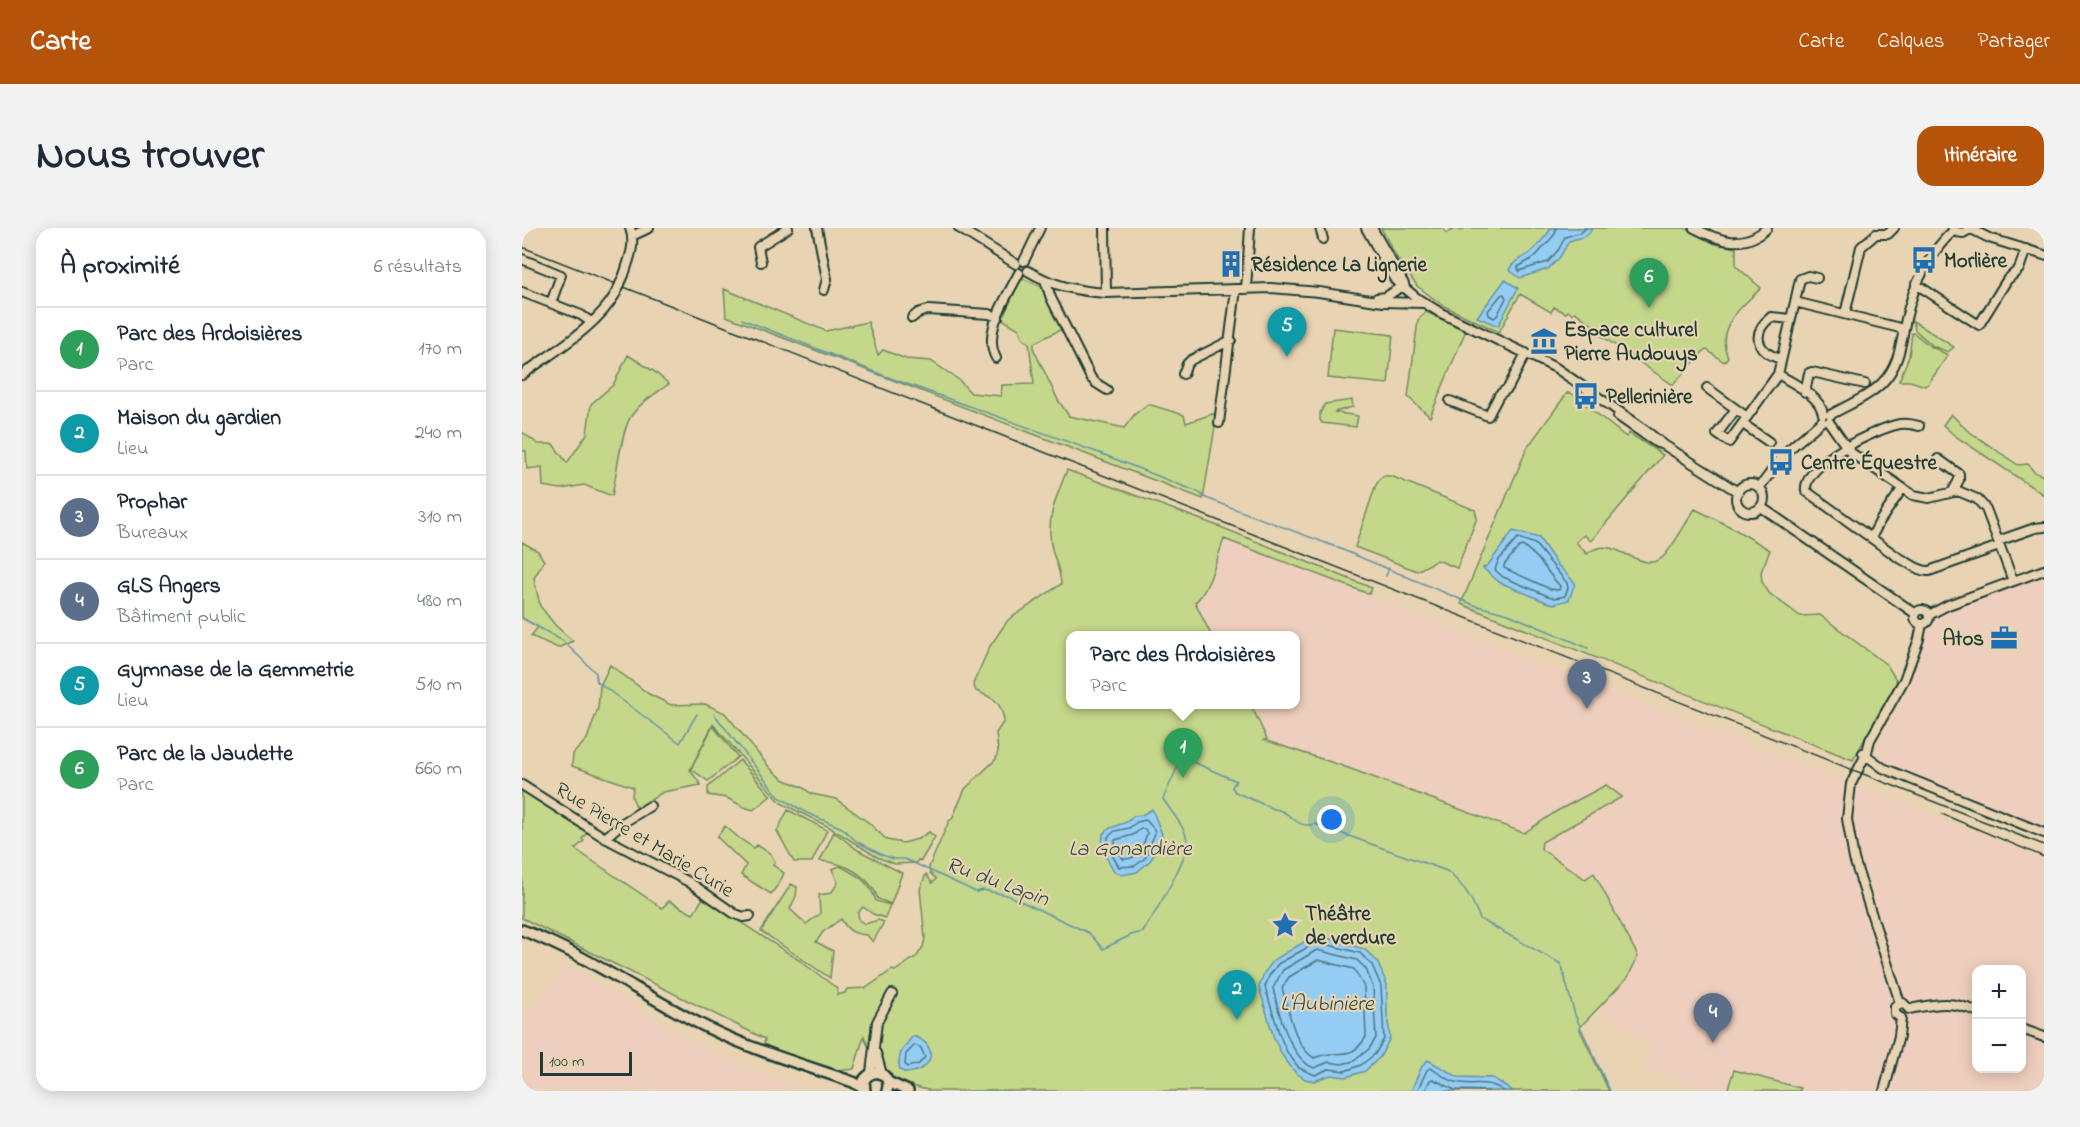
<!DOCTYPE html>
<html lang="fr">
<head>
<meta charset="utf-8">
<style>
  :root { --surface:#fff; --page:#f2f2f3; --text:#1f2937; --muted:#747a83; --line:#e0e1e3; --accent:#b45309 }
  body { margin:0; font-family:"Indie Flower",sans-serif; background:var(--page); color:var(--text) }
  .controls { position:absolute; right:18px; bottom:18px; display:grid; overflow:hidden; border-radius:12px; box-shadow:0 3px 15px #0003 }
  .controls button { width:54px; height:54px; display:grid; place-items:center; padding:0; border:0; border-bottom:2px solid var(--line); background:var(--surface); color:var(--text); font:30px sans-serif }
  .scale { position:absolute; left:18px; bottom:15px; width:92px; box-sizing:border-box; padding-left:6px; border:3px solid #1f3d34; border-top:0; font-size:16px; line-height:21px; white-space:nowrap; color:#1f3d34; -webkit-text-stroke:4px #e8d4b2; paint-order:stroke }
  .you { position:absolute; left:810px; top:592px; width:21px; height:21px; margin:-15px; border:4px solid #fff; border-radius:50%; background:#1a73e8; box-shadow:0 0 0 9px #1a73e833 }
  .badge { display:grid; place-items:center; width:39px; height:39px; border-radius:50%; background:var(--accent); color:#fff; font-size:20px; font-weight:700 }
  .pin { position:absolute; translate:-50% -50px; filter:drop-shadow(0 2px 3px #0008) }
  .pin::after { content:''; position:absolute; top:32px; width:21px; height:18px; background:inherit; clip-path:polygon(0 0,100% 0,50% 100%) }
  .popup { position:absolute; left:544px; top:403px; width:234px; height:78px; box-sizing:border-box; display:grid; place-content:center; border-radius:12px; background:var(--surface); filter:drop-shadow(0 2px 4px #0005); font-size:20px; white-space:nowrap; color:var(--muted) }
  .popup b { font-size:22px; color:var(--text) }
  .popup::after { content:''; position:absolute; left:50%; top:100%; margin-left:-12px; border:12px solid transparent; border-top-color:var(--surface) }
  .list { margin:0; padding:0; list-style:none }
  h2 { display:flex; justify-content:space-between; align-items:center; height:78px; margin:0; padding:0 24px; font-size:26px }
  h2 small { font-size:20px; font-weight:400; color:var(--muted) }
  .list li { display:grid; grid-template-columns:39px 1fr auto; gap:18px; align-items:center; box-sizing:border-box; height:84px; padding:0 24px; border-top:2px solid var(--line) }
  .list b { display:block; font-size:22px; white-space:nowrap }
  .list p { margin:0; font-size:20px; white-space:nowrap; color:var(--muted) }
  .list em { font-size:20px; font-style:normal; color:var(--muted) }
  .map { position:relative; flex:none; width:1522px; height:863px; overflow:hidden; border-radius:18px }
  header { display:flex; align-items:center; gap:36px; box-sizing:border-box; height:84px; padding:0 30px; background:var(--accent); color:#fff }
  header strong { font-size:28px }
  nav { display:flex; gap:33px; margin-inline-start:auto; font-size:21px }
  .intro { display:flex; align-items:center; justify-content:space-between; box-sizing:border-box; height:144px; padding:0 36px }
  h1 { margin:0; font-size:42px }
  .button { padding:15px 27px; border-radius:18px; background:var(--accent); color:#fff; font-size:21px; font-weight:700 }
  main { display:flex; gap:36px; padding:0 36px }
  aside { flex:1; background:var(--surface); border-radius:18px; box-shadow:0 3px 15px #0003 }
  .map>svg:first-child { display:block }
  .built { fill:#eecfbd; fill-rule:evenodd }
  .green { fill:#c5d78b; stroke:#728a60; stroke-width:1.5 }
  .water { fill:#94ccf3; stroke:#6593a7; stroke-width:1.5 }
  .lines { fill:none; stroke-linecap:round; stroke-linejoin:round }
  .shore { stroke:#4e7680; stroke-width:1.5 }
  .stream { stroke:#6593a7; stroke-width:1.5 }
  .minor-casing { stroke:#1f3d34; stroke-width:12 }
  .major-casing { stroke:#1f3d34; stroke-width:14 }
  .minor { stroke:#e8d4b2; stroke-width:8 }
  .major { stroke:#e8d4b2; stroke-width:9 }
  .rail { stroke:#1f3d34; stroke-width:1.5 }
  .minor-bridge-casing { stroke:#1f3d34; stroke-width:12; stroke-linecap:butt }
  .minor-bridge { stroke:#e8d4b2; stroke-width:8 }
  .labels { text-anchor:middle; stroke-width:4.5; stroke-linejoin:round; paint-order:stroke }
  .poi-label { font-size:21px; font-weight:bold; fill:#1f3d34; stroke:#e8d4b2; text-anchor:start }
  .street-label { font-size:21px; fill:#1f3d34; stroke:#e8d4b2 }
  .water-label { font-size:22px; font-style:italic; fill:#2b4b47; stroke:#e8d4b2 }
</style>
</head>
<body>
<header>
<strong>Carte</strong>
<nav><a>Carte</a><a>Calques</a><a>Partager</a></nav>
</header>
<div class="intro"><h1>Nous trouver</h1><a class="button">Itinéraire</a></div>
<main>
<aside>
<h2>À proximité<small>6 résultats</small></h2>
<ul class="list">
<li><span class="badge" style="background:#2e9e5b">1</span><div><b>Parc des Ardoisières</b><p>Parc</p></div><em>170 m</em></li>
<li><span class="badge" style="background:#0f9aa8">2</span><div><b>Maison du gardien</b><p>Lieu</p></div><em>240 m</em></li>
<li><span class="badge" style="background:#5c6f8a">3</span><div><b>Prophar</b><p>Bureaux</p></div><em>310 m</em></li>
<li><span class="badge" style="background:#5c6f8a">4</span><div><b>GLS Angers</b><p>Bâtiment public</p></div><em>480 m</em></li>
<li><span class="badge" style="background:#0f9aa8">5</span><div><b>Gymnase de la Gemmetrie</b><p>Lieu</p></div><em>510 m</em></li>
<li><span class="badge" style="background:#2e9e5b">6</span><div><b>Parc de la Jaudette</b><p>Parc</p></div><em>660 m</em></li>
</ul>
</aside>
<div class="map">
<svg width="1522" height="863" viewBox="0 0 1522 863">
  <rect width="100%" height="100%" fill="#e8d4b2"/>
  <filter id="ink" filterUnits="userSpaceOnUse"><feTurbulence type="fractalNoise" baseFrequency=".0167" numOctaves="2"/><feDisplacementMap in="SourceGraphic" scale="12" xChannelSelector="R" yChannelSelector="G"/><feConvolveMatrix kernelMatrix="1 2 1 2 8 2 1 2 1" color-interpolation-filters="sRGB"/></filter>
  <g filter="url(#ink)">
    <path class="built" d="M701,311L847,366L851,371L1522,630V863H1278V860L1212,842L1205,863H1189L1122,841L1129,819L1075,783L1106,749L1116,728L1072,645L1063,651L1019,622L1020,614L1099,569L1035,583L1002,605L818,537L740,511L723,477L774,476V408L689,407L672,374L680,369L687,354ZM1454,742H1500V840H1454Z
      M1522,348V600L1357,533L1353,523L1394,441L1408,396L1417,386Z
      M41,736L197,828L246,846L271,859L270,863H0V782L7,785Z"/>
    <path class="green" d="M859,0H921L924,5L935,0L938,3L943,0H1163L1193,16L1214,20V38L1239,60C1220,79 1192,99 1206,129L1202,134L1185,122L1182,123L1151,157L1081,109L1070,100L1072,98L1053,84L1050,86L1046,83L1044,85L1032,79L1029,84L998,66L977,104L922,78L895,58L875,30Z
      M502,51L520,59V62L523,65L540,101L512,115V122L536,172L547,188L602,200L613,186L626,176L662,187L664,195L690,186L695,187L681,271L204,88L202,61L304,103L346,94L356,127L361,122L384,131L409,133L437,152L449,165L479,168L480,157L512,156L507,115L501,111L497,101L480,91L498,53Z
      M904,84L944,102L908,189L886,169L896,92Z
      M1391,93L1432,119L1426,124L1411,118L1393,102Z
      M811,100L871,107L866,156L806,150Z
      M1390,105H1392L1408,118L1426,127L1407,155L1403,158L1388,153H1377L1387,128Z
      M106,127L133,144L147,156C133,166 117,175 108,190C99,205 94,249 90,268L62,257L39,261L21,258L20,239L5,241L4,223H0V204L16,216H31L45,235L65,206L69,176L91,157Z
      M1045,165H1049L1104,209L1107,205L1141,227L1069,313L1062,307L1054,314L1065,326C1068,324 1070,322 1073,321C1095,311 1121,347 1141,329C1151,319 1164,294 1173,281L1209,299L1248,322L1239,344L1240,354L1247,365L1278,388L1298,387L1365,437L1375,453L1331,532L939,376L1005,220Z
      M830,172L831,179L812,184L836,188L834,199L800,195L798,192V185L803,176Z
      M1429,186L1445,202L1496,237L1506,236L1512,244L1522,248V267L1433,208L1421,197Z
      M545,242L696,298L850,360L847,366L702,311C696,327 686,366 673,374L689,407L548,408V476L729,477L745,511L742,512L818,537L1002,605L1035,583L1084,557L1100,569L1020,614L1019,621L1063,651L1072,645L1116,728L1106,749L1057,800L1087,863H409C363,851 360,854 342,808L332,841C308,846 263,829 242,816L243,811L0,690V562L65,604L60,611L62,613L53,621L140,680L147,673L171,686L181,670L277,732L316,761L315,767L323,765L325,761L344,760L370,742L373,743L395,728L401,719L403,710L398,661L404,646L410,655L414,651L408,645L407,639L427,593L430,591L443,561L474,531L476,523L474,505L482,493C479,472 471,470 454,463L451,456L468,418L486,392L539,356C538,342 535,337 531,325C522,295 534,269 545,242Z
      M862,248H869L953,282L955,290L935,340L915,332L895,343L833,319L853,259L858,250Z
      M0,314L16,323L22,333L12,350L18,378L33,397L51,413L36,420L9,408L16,399L0,390Z
      M88,437L127,466L149,477L183,476L203,485L248,540L261,551L280,559L290,566L314,571L347,595L365,612L381,615L396,611L407,604L413,609L399,633L396,632L394,635L373,636L355,629L307,599L259,575L191,496L168,542L179,557L141,564L115,581L110,569L111,559L50,538L51,526L65,511L76,480L78,458Z
      M191,498L216,529L186,553L169,541Z
      M218,532L249,568L231,582L222,579L205,570L186,567V559Z
      M266,582L305,602L290,634H272L255,603Z
      M203,598L217,610L232,620L235,617L249,626L253,634L251,637L262,645L258,654L249,666L219,647L224,637L195,609Z
      M312,604L336,622L380,645L369,676L356,671C348,648 323,634 298,633Z
      M318,638C335,647 348,653 354,673L368,677L363,690L351,686L341,679L336,685L337,692L343,696L356,692L362,694L351,714L345,707C331,706 326,703 319,691L301,704L294,714L311,723L308,750L239,703L269,656L275,659L274,668L268,681L284,696L298,686L297,667L309,665L316,655L310,641Z
      M1212,842L1278,860V863H1205Z"/>
    <path class="water" d="M1030,0H1070C1066,11 1057,9 1047,13L1038,29L1026,41L998,50L987,42C993,30 1002,31 1010,23C1017,17 1024,7 1030,0Z
      M983,52L996,60L976,98L955,89Z
      M991,303L1017,310L1034,335L1053,355L1047,372L1032,376L1024,374L977,354L962,341L961,340L966,337Z
      M630,581L640,606L634,623L628,633L615,644L600,647L592,643L580,621L581,606C589,595 604,599 611,588L620,587Z
      M798,708L842,721L855,733L865,757V786L868,810L858,829L843,843L824,849L809,847L792,853L783,851L773,844L760,827L752,810L737,759L742,745L752,732L787,711Z
      M391,808C418,817 412,843 384,845L378,842C374,827 382,819 391,808Z
      M906,832L936,849L971,850L991,863H889L900,838Z"/>
    <g class="lines">
      <path class="shore" d="M1034,0L1033,6L1013,29L996,39L997,43L1026,34L1037,21L1043,9L1060,4L1064,0
        M982,66L984,70L975,88L972,90L967,87L966,83L979,67Z
        M996,310L1013,316L1045,355L1046,360L1043,368L1033,370L1026,368L981,349L973,342L976,333Z
        M1000,318C1016,326 1025,345 1038,358L1037,362L1028,361L982,340V337L997,319Z
        M624,592L632,601L633,605L623,630L613,638L597,639L586,620V609L593,603L607,600L615,594Z
        M619,601H623L625,605C621,619 617,632 601,631L593,617V612L611,607Z
        M795,714L838,725L850,737L859,758L862,811L853,826L839,837L823,843L807,841L793,847L777,840L765,824L758,808L743,759L747,748L756,736Z
        M795,722L835,732L844,741L851,759L854,810L847,821L832,833L820,836L807,834L792,840C768,831 756,783 751,760L761,742Z
        M796,732L832,741L842,759L844,809C827,836 816,819 792,830C773,819 768,786 762,767L760,760L767,749Z
        M393,817L399,820L403,829L397,836L385,839L383,836L384,826Z
        M895,863L905,842L908,840C917,844 924,852 934,854C953,859 963,850 982,863
        M903,863L908,852L911,851L933,862L967,863"/>
      <path class="stream" d="M220,91L363,148L580,226L676,264L684,270L809,317L952,377L986,386L1066,420
        M864,348L867,340
        M0,390L41,413L74,445V453L158,515L175,486
        M192,486L257,569L285,585L320,600L334,613L360,627L372,631H383L454,664L461,662L485,667L567,705L581,721L609,707L621,704C631,688 669,626 665,612C662,597 649,584 641,571L660,529L714,553L710,559L713,564L752,581C769,582 773,602 793,596L925,643C943,659 949,668 958,691L1039,736L1053,787L1088,863"/>
      <defs>
        <path id="minor" d="M295,0L305,51L302,62
          M437,0L494,36
          M583,0L584,65
          M798,0L801,11
          M844,0L873,52L896,71L919,85L1034,140L1115,196L1142,217
          M850,0L882,56
          M1172,0C1197,13 1222,22 1245,0
          M1431,0L1435,4L1441,5L1450,0
          M1449,1L1467,10L1522,27
          M110,8L127,0
          M0,31L39,47L29,75
          M502,33L518,0
          M239,34L236,19L266,0
          M506,43C531,58 556,63 584,65L749,60L797,64L861,74L902,75
          M102,47C107,31 114,17 108,0
          M523,52L529,70L569,150L574,155L585,162
          M1394,56L1457,97L1485,52L1497,41L1504,21
          M724,61L728,0
          M0,64L59,87L69,94
          M855,70L864,69L877,60H883
          M1273,74L1278,51L1286,48L1295,50
          M1323,86L1339,19L1354,6H1366L1372,0
          M390,90L396,85L406,82L467,86L476,89
          M474,130C460,104 485,69 497,45
          M1259,131C1234,124 1229,105 1249,89L1269,91
          M661,146L665,136L669,132L709,112
          M0,147C32,123 74,100 94,65
          M1185,160L1225,189
          M1283,164L1287,145L1290,144L1343,156
          M928,173L966,188L977,167L986,160L1004,125
          M1214,181L1195,206L1207,214L1256,146
          M1301,186C1298,167 1270,155 1256,146L1273,74L1382,101
          M1308,187C1326,177 1346,169 1360,155C1378,137 1379,114 1384,91C1391,58 1407,25 1432,2
          M1096,188L1135,215L1142,217L1216,264
          M1307,194L1328,224L1391,267L1407,270L1436,263L1455,271L1464,281L1491,353
          M697,195L714,61
          M1221,196L1247,214
          M1397,198C1390,196 1385,195 1378,196C1355,200 1280,236 1284,263L1377,330C1387,334 1396,344 1407,343L1477,318
          M1416,231L1437,246V252L1431,263
          M1214 270a14 14 0 1 1 28 0a14 14 0 1 1-28 0Z
          M1237,260L1264,224L1300,193
          M1239,279L1394,386
          M1349,310L1358,293L1380,261
          M1476,313L1513,300L1522,299
          M1393 389a7 7 0 1 1 14 0a7 7 0 1 1-14 0Z
          M1407,387L1426,377L1522,342
          M1341,525L1361,540L1522,605
          M0,557L83,610L167,654L213,686L222,689L228,688
          M83,610L99,596L128,578
          M1378,775L1332,631L1325,591L1329,556L1345,524L1348,512L1382,452L1397,411L1400,396
          M1387,781C1414,776 1428,772 1454,783
          M1379,790L1373,786V778L1381,775L1387,781
          M1500,801L1522,809
          M354,825L360,846
          M349,845L355,794L370,766
          M1362,863L1377,808L1379,790"/>
        <path id="major" d="M0,702C66,727 123,769 186,800C233,823 282,837 331,854L342,860
          M366,854L386,863
          M343,863L342,852C352,838 370,846 365,863"/>
      </defs>
      <use href="#minor" class="minor-casing"/>
      <use href="#major" class="major-casing"/>
      <use href="#minor" class="minor"/>
      <use href="#major" class="major"/>
      <path class="rail" d="M0,19L1522,617
        M1420,586L1522,629"/>
      <defs>
        <path id="minor-bridge" d="M94,65L102,47"/>
      </defs>
      <use href="#minor-bridge" class="minor-bridge-casing"/>
      <use href="#minor-bridge" class="minor-bridge"/>
    </g>
  </g>
  <defs>
    <symbol id="bus-bare" viewBox="-9 -9 18 18"><path d="M-5-6H5V4H4V6H2V4H-2V6H-4V4H-5ZM-3.5-4V0h7V-4ZM-3.5 1.2v1.5H-2V1.2ZM2 1.2v1.5H3.5V1.2Z" fill="#1f6fb2" stroke="#e8d4b2" stroke-width="2.5" paint-order="stroke"/></symbol>
    <symbol id="building-bare" viewBox="-9 -9 18 18"><path d="M-4-6H4V6H1V3H-1V6H-4ZM-2.5-4.3h1.7v1.8h-1.7ZM.8-4.3h1.7v1.8H.8ZM-2.5-1h1.7V.8h-1.7ZM.8-1h1.7V.8H.8Z" fill="#1f6fb2" stroke="#e8d4b2" stroke-width="2.5" paint-order="stroke"/></symbol>
    <symbol id="museum-bare" viewBox="-9 -9 18 18"><path d="M0-6L6-3V-2H-6V-3ZM-5-1h2V3h-2ZM-1-1h2V3h-2ZM3-1h2V3H3ZM-6 4H6V6H-6Z" fill="#1f6fb2" stroke="#e8d4b2" stroke-width="2.5" paint-order="stroke"/></symbol>
    <symbol id="office-bare" viewBox="-9 -9 18 18"><path d="M-6-3h4V-5.5h4V-3h4V5H-6ZM-1-4.5V-3h2v-1.5ZM-6 0V1H6V0Z" fill="#1f6fb2" stroke="#e8d4b2" stroke-width="2.5" paint-order="stroke"/></symbol>
    <symbol id="sight-bare" viewBox="-9 -9 18 18"><path d="M0-6L1.8-2.2L6-1.7L2.9 1.2L3.7 5.4L0 3.3L-3.7 5.4L-2.9 1.2L-6-1.7L-1.8-2.2Z" fill="#1f6fb2" stroke="#e8d4b2" stroke-width="2.5" paint-order="stroke"/></symbol>
  </defs>
  <g fill-rule="evenodd">
    <use href="#bus-bare" x="1383" y="13" width="38" height="38"/>
    <use href="#building-bare" x="690" y="17" width="38" height="38"/>
    <use href="#museum-bare" x="1003" y="94" width="38" height="38"/>
    <use href="#bus-bare" x="1045" y="149" width="38" height="38"/>
    <use href="#bus-bare" x="1240" y="215" width="38" height="38"/>
    <use href="#office-bare" x="1463" y="391" width="38" height="38"/>
    <use href="#sight-bare" x="744" y="678" width="38" height="38"/>
  </g>
  <g class="labels">
    <g class="poi-label">
      <text x="1422" y="39">Morlière</text>
      <text x="729" y="43">Résidence La Lignerie</text>
      <text x="1042" y="108">Espace culturel<tspan x="1042" dy="24">Pierre Audouys</tspan></text>
      <text x="1084" y="175">Pellerinière</text>
      <text x="1279" y="241">Centre Équestre</text>
      <text x="1462" y="417" text-anchor="end">Atos</text>
      <text x="783" y="692">Théâtre<tspan x="783" dy="24">de verdure</tspan></text>
    </g>
    <g class="street-label">
      <text transform="translate(123 611) rotate(31)" y="7">Rue Pierre et Marie Curie</text>
    </g>
    <g class="water-label">
      <text x="608" y="627">La Gonardière</text>
      <text transform="translate(476 652) rotate(20)" y="8">Ru du Lapin</text>
      <text x="805" y="782">L'Aubinière</text>
    </g>
  </g>
</svg>
<div class="controls">
<button>+</button>
<button>−</button>
</div>
<div class="scale">100 m</div>
<div class="you"></div>
<div class="pin badge" style="left:661px;top:550px;background:#2e9e5b">1</div>
<div class="popup"><b>Parc des Ardoisières</b>Parc</div>
<div class="pin badge" style="left:715px;top:792px;background:#0f9aa8">2</div>
<div class="pin badge" style="left:1065px;top:481px;background:#5c6f8a">3</div>
<div class="pin badge" style="left:1191px;top:815px;background:#5c6f8a">4</div>
<div class="pin badge" style="left:765px;top:129px;background:#0f9aa8">5</div>
<div class="pin badge" style="left:1127px;top:80px;background:#2e9e5b">6</div>
</div>
</main>
</body>
</html>
